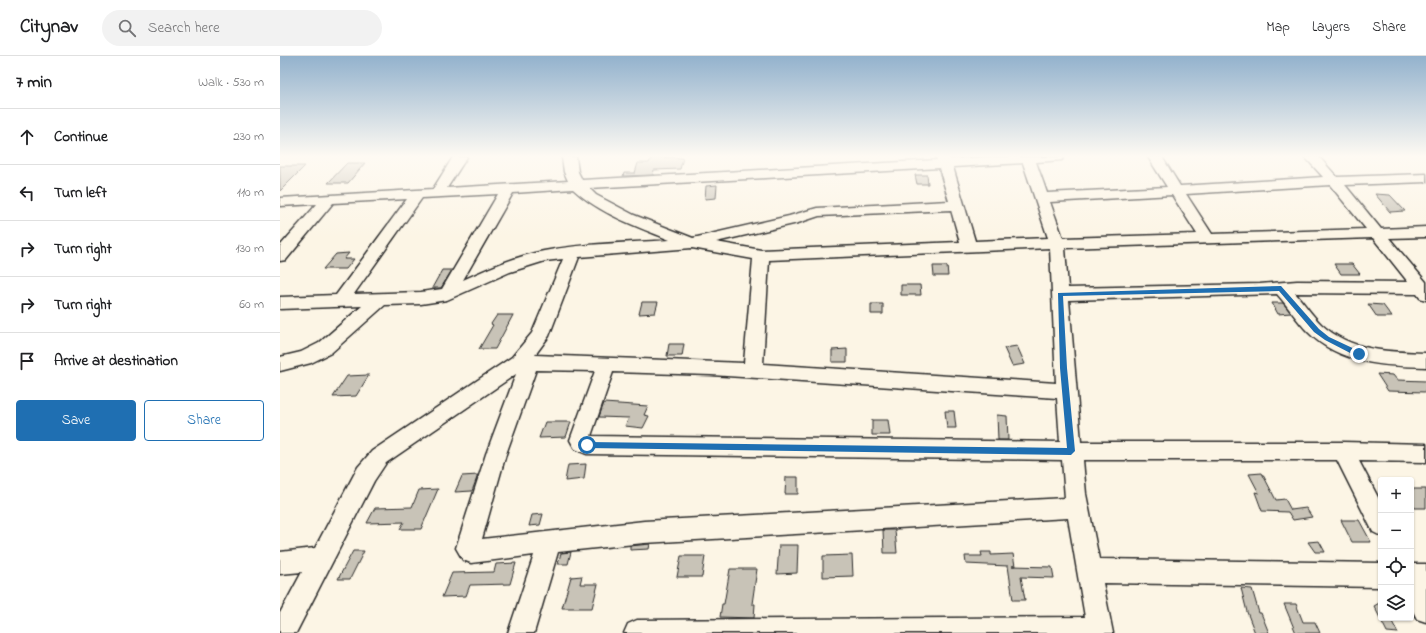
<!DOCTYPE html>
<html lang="en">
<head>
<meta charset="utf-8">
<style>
  :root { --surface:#fff; --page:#f2f2f2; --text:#202124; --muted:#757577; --line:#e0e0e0; --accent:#1f6fb2 }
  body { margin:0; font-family:"Indie Flower",sans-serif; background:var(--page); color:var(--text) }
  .controls { position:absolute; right:12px; bottom:12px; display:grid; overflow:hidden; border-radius:4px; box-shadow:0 1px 3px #0004 }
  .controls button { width:36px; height:36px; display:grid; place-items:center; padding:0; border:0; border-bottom:1px solid var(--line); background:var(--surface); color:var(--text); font:20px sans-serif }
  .stop { position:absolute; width:12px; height:12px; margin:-9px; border:3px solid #1f6fb2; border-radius:50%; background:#fff }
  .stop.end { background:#1f6fb2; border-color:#fff; box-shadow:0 1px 4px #0008 }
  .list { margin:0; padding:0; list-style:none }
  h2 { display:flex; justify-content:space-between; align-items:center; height:52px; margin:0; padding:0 16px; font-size:17px }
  h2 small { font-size:13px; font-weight:400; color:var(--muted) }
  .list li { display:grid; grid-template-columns:26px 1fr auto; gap:12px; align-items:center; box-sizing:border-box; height:56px; padding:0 16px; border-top:1px solid var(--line) }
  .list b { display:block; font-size:15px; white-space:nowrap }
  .list em { font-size:13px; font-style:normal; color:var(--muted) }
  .actions { display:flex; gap:8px; padding:12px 16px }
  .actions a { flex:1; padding:9px 0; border:1px solid var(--accent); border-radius:4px; text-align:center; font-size:14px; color:var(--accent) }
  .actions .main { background:var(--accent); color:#fff }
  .icon { flex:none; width:22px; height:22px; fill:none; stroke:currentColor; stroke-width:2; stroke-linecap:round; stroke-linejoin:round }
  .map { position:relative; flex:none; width:1146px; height:577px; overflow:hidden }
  header { display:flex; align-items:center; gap:24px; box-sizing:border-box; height:56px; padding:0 20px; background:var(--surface); border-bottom:1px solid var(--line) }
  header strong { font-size:19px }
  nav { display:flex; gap:22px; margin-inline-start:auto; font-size:14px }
  .search { width:280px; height:36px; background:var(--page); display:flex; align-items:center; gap:10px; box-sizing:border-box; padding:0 14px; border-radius:22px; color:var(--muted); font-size:15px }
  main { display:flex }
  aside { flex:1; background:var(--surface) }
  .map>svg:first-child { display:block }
  .building { fill:#c8c3b7; stroke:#2b2b2b }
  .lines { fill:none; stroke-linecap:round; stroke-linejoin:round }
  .minor-casing { stroke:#2b2b2b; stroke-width:3 }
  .minor { fill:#fcf5e5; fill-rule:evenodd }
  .route { fill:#1f6fb2 }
</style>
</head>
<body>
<header>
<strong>Citynav</strong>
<div class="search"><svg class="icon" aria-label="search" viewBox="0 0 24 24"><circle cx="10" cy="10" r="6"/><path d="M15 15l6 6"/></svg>Search here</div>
<nav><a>Map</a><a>Layers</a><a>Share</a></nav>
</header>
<main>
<aside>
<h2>7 min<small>Walk · 530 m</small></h2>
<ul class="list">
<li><svg class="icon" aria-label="ahead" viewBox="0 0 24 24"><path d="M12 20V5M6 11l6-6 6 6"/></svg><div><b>Continue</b></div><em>230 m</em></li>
<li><svg class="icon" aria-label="left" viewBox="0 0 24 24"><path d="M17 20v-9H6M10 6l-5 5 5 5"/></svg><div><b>Turn left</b></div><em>110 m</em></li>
<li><svg class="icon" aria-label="right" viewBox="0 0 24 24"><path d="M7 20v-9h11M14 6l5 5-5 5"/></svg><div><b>Turn right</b></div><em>130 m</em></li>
<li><svg class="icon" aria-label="right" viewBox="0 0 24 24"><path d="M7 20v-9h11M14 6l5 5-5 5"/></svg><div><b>Turn right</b></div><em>60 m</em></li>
<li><svg class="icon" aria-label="arrive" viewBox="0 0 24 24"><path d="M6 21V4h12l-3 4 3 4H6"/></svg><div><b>Arrive at destination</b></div></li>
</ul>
<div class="actions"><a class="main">Save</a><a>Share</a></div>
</aside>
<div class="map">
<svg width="1146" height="577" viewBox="0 0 1146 577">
  <rect width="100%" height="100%" fill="#fcf5e5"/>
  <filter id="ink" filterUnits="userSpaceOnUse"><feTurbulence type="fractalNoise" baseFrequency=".025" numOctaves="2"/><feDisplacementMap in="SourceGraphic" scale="8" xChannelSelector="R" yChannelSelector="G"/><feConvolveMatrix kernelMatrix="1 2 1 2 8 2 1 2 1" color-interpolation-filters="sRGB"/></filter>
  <g filter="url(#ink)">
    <path class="building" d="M372,101L403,102L400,113L374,114L373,119L343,120L344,117H355L358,107H369Z
      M67,107H85L68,127H48Z
      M0,110H25L0,135Z
      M635,119H647L648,128H637Z
      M437,129L436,142L425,143L426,130Z
      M1095,138L1110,139L1125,155L1110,156Z
      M69,197L64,203H74L66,213H43L56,198Z
      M1054,208H1072L1080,218H1061Z
      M653,210H667L668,220H654Z
      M162,214H172L161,232H152Z
      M621,229H640L641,239H621Z
      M362,246H378L375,257L359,258Z
      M992,247H1003L1011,257L998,258Z
      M591,248H603V258H591Z
      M1088,248L1103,249L1112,261H1097Z
      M217,259H233L215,293H199L213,269L211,268Z
      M389,288H404L402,300H387Z
      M737,290L745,308L732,310L724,292Z
      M567,293V306H552V294Z
      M1097,318L1113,319L1117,324L1146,325V336L1108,335Z
      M89,319L76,340L53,341L67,320Z
      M324,347L368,350L364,359L369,360L363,372L345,370L349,362L319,361Z
      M665,355H674L676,372H667Z
      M717,359L727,360L728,384H718Z
      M592,364H608L610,379H592Z
      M265,366H291L286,381L259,382Z
      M306,408L304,423L285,425L288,409Z
      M982,417L996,444L1005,443L1011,454L1026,452L1032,461L1013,464L1008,456L982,455L975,436L979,437L969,418Z
      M198,419L192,435L175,436L182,420Z
      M506,421H518V438H505Z
      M158,433L141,473H120L124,466L87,467L95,452L132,451L139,434Z
      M1131,433H1146V452H1135L1131,446Z
      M263,458L260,469L249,470L252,459Z
      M1061,464H1079L1091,486H1072Z
      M603,474H615L617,497H604Z
      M1039,485L1045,496H1035L1028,486Z
      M370,488L369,493L350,494V490Z
      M499,489H518L517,517L497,518Z
      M73,495H84L70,523H58Z
      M291,496L288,508H278L281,497Z
      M701,496H711V499L733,498L735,510H732L772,511L774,522L741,521L745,544H733L728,510L686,508L685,500H702Z
      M572,499L573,520L543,521V500Z
      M401,500H425L422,521H397Z
      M236,507L230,528L190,529L186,540L162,541L172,517L214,516L216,508Z
      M450,513H477L472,548H475L474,562L440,561L442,548H444Z
      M302,520L300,528H318L312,552H282L291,521Z
      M961,532L972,533L979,557H981L989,577H975L967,556Z
      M1101,546V562H1110L1118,577L1107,576L1094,550Z
      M1004,548H1016L1023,566H1035L1040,577H1016Z"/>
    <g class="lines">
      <defs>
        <path id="minor" d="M173,101H187L167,132L288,125L284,116L282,101H296L298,116L302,124L657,104L656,101H670V103L708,101H784L782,104L756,106L767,137L887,131L868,101H882L900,130L1043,121L1025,101H1039L1057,121L1146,118V126L1065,129L1101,173L1146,171V181L1109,182L1146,226V244L1140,242L1137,238L1015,237C1024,247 1031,258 1041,268C1070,295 1108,296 1146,297V311C1105,310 1059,308 1028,276C1017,265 1008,250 997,238L789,244L801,386H1063L1146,388V406L1079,405L1101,447V480L1093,476L1057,404H803L806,438L819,503L1101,507V531L823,527L833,577H344L348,568L357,564L805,561L788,462L364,487L278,496L254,577H228L254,499L191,507L183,504L176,492L206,398L236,318L106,407L94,425L16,577H0V557L22,516L0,518V496L35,492L78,411L92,395L232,301L252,277L283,203L265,205L230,216L167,244L141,248L105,249L51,297L31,307L0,315V301L21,296L39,287L82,250L0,253V241L56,239L127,143L53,147L6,204L0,205V190L37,148L0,150V142L153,133ZM743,107L768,182L695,185L673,111ZM659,112L669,145L537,152L509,160L413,182L354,159L316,139L309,132ZM1050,129L1086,173L932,178L906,138ZM293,133C320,158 356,170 390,184C348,187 305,187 264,195C236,200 209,212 183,224L233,137ZM218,138L162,233L141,236L74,238L142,142ZM892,139L917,178L783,182L770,146ZM671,154L680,186L481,194L436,186L518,167L539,160ZM1093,182L1128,226L1017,225L980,228L788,232L785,192ZM412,192L473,203L464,307L255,299L269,280L299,201ZM770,192L776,327L483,308L489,204ZM256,314L315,315L290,384L295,393L307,398L782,404L785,442L364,465L202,483L226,398ZM333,316L431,319L777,342L780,386L311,380Z
          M1131,508H1146V566L1137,563L1131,551Z"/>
      </defs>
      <use href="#minor" class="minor-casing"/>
      <use href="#minor" class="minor"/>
    </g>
  </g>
  <linearGradient id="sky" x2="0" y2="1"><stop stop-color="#93b2cd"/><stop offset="0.55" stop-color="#fefaf3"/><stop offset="1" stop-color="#fefaf3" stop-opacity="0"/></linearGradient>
  <rect width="1146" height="182" fill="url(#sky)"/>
  <path class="route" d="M1001,230L1039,273L1049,281L1081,296V300H1076L1045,284L1034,276L999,235L783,240L787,312L795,395L791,399L307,392L303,389L307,386L787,392L780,312L778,237Z"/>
</svg>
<div class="controls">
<button>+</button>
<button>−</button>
<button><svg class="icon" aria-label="locate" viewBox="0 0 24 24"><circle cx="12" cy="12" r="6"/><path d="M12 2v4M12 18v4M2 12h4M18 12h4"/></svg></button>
<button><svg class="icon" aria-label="layers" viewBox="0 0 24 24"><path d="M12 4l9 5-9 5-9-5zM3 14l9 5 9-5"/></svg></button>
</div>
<div class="stop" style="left:307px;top:389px"></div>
<div class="stop end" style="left:1079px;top:298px"></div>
</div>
</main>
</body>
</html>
